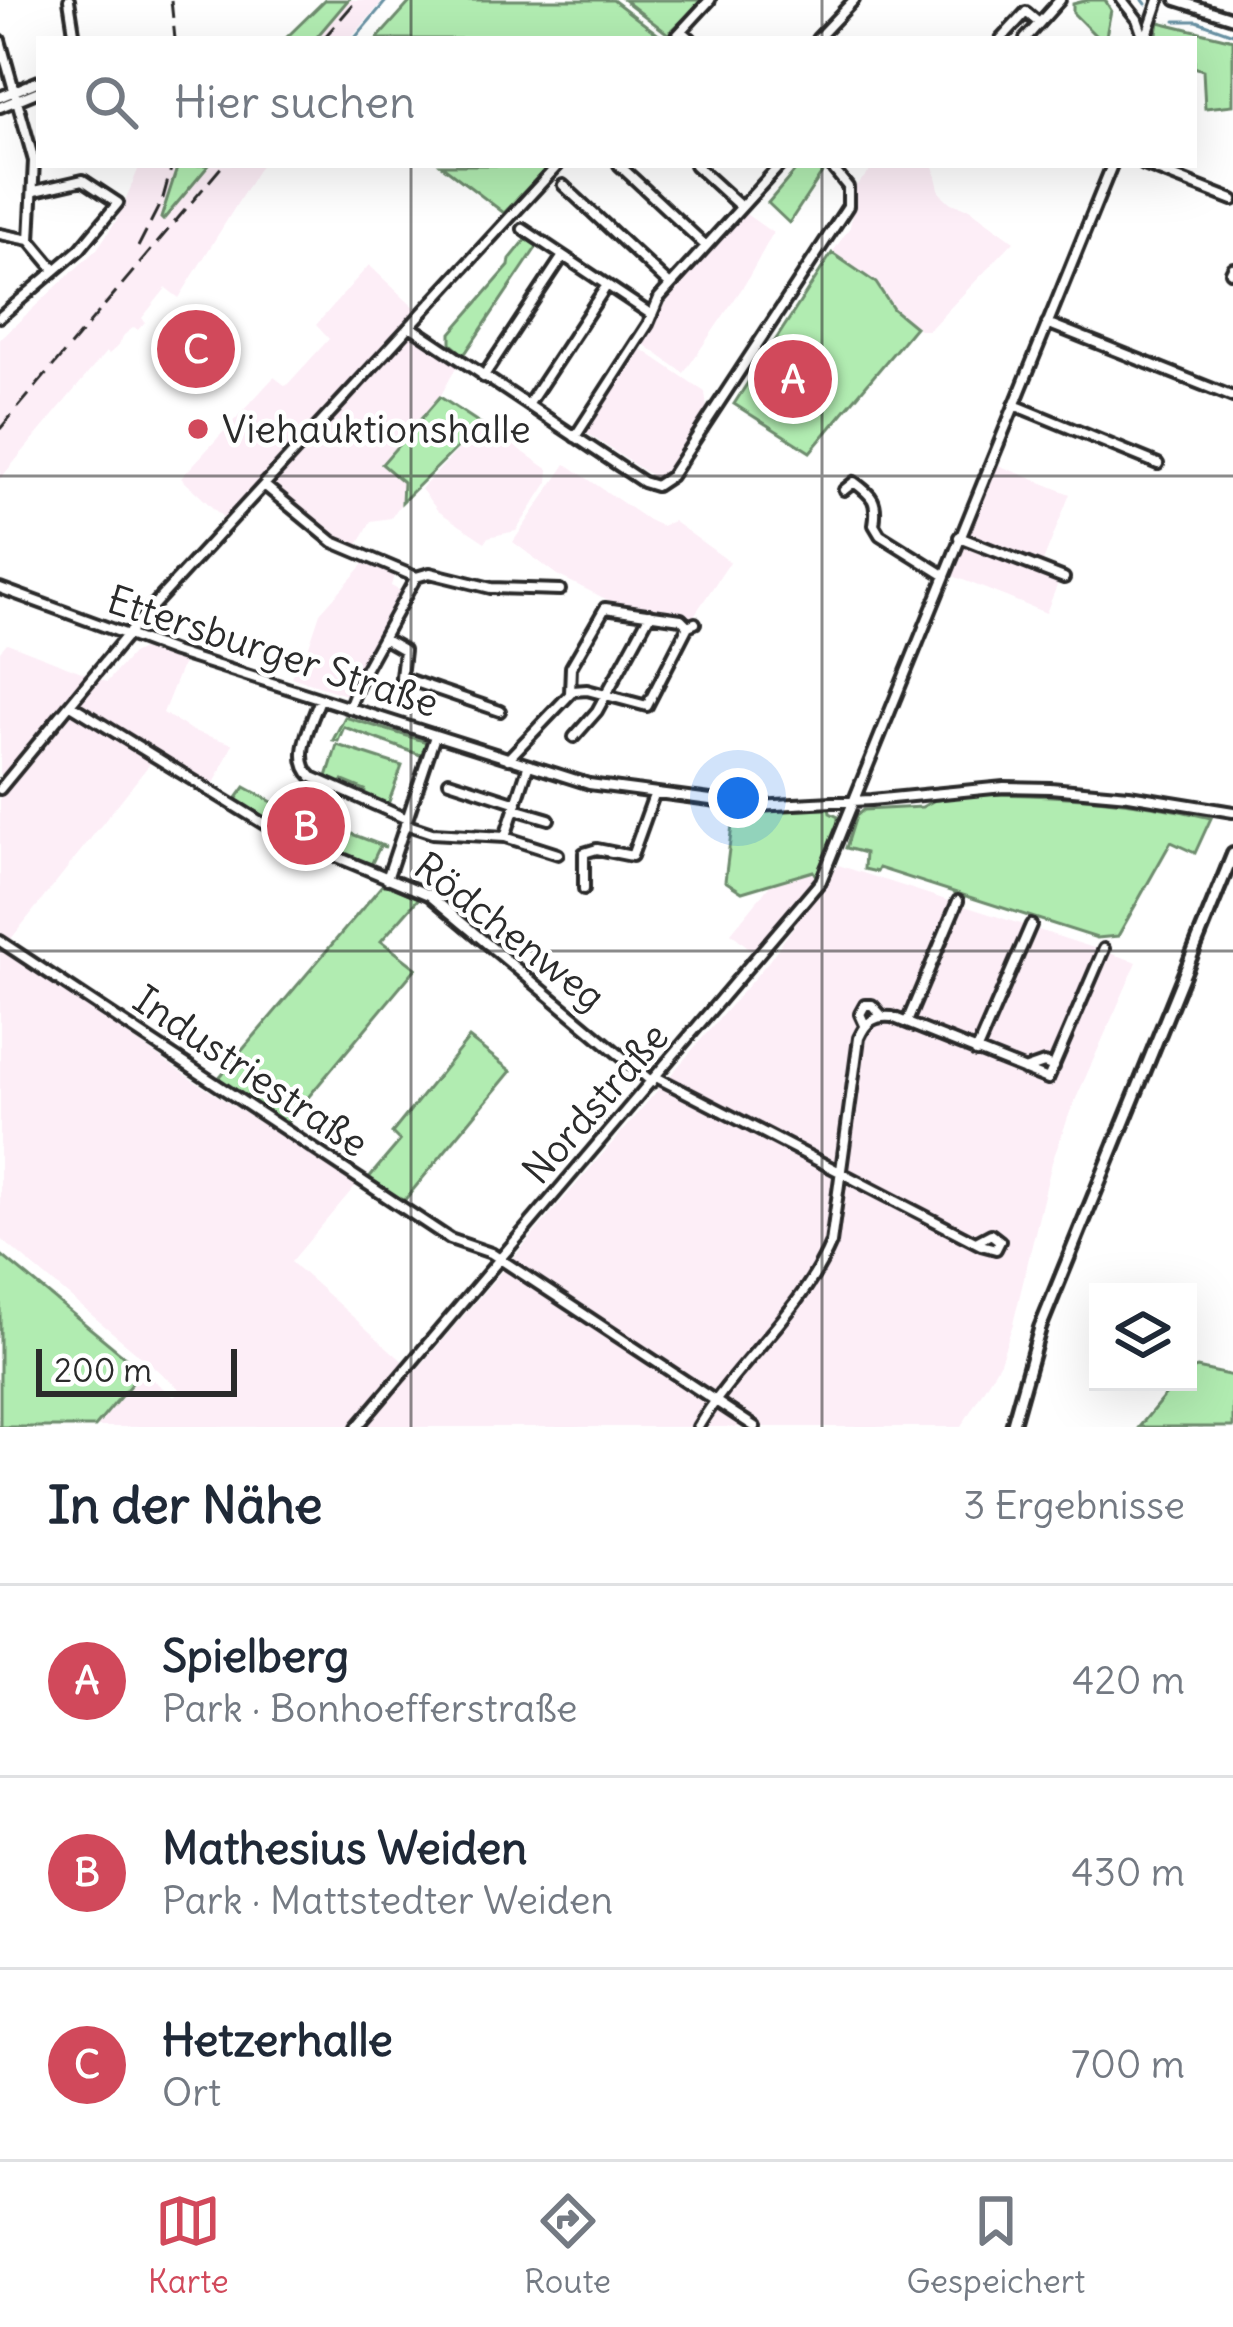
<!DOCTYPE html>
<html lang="de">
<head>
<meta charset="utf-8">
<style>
  :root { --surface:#fff; --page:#f2f2f3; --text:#1f2937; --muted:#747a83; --line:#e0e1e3; --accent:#d1495b }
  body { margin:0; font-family:Delius,sans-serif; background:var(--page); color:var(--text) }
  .controls { position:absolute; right:36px; bottom:36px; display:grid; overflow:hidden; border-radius:0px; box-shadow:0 12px 48px #0002 }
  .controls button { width:108px; height:108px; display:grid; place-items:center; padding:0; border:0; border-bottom:3px solid var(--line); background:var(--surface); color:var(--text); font:60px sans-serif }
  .scale { position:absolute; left:36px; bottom:30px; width:201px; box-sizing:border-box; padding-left:12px; border:6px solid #2b2b2b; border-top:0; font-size:33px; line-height:42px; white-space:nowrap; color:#2b2b2b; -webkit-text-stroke:9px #fff; paint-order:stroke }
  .you { position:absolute; left:738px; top:798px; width:42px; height:42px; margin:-30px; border:9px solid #fff; border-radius:50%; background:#1a73e8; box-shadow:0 0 0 18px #1a73e833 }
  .badge { display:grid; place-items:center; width:78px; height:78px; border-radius:50%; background:var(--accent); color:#fff; font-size:39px; font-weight:700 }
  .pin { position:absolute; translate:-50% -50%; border:6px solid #fff; box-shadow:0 3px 12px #0006 }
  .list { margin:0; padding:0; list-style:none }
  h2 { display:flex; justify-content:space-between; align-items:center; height:156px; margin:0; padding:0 48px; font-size:51px }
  h2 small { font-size:39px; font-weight:400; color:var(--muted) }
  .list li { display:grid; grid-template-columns:78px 1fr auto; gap:36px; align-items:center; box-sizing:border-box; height:192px; padding:0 48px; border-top:3px solid var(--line) }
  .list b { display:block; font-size:45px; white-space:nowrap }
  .list p { margin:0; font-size:39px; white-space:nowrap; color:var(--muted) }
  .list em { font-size:39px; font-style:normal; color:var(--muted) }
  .icon { flex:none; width:66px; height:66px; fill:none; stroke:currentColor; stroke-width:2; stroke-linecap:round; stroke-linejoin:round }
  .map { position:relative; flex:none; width:1233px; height:1427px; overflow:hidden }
  .search { position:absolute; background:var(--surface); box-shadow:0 12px 48px #0002; left:36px; right:36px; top:36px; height:132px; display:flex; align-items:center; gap:30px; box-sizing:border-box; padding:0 42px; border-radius:0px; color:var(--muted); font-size:45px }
  .sheet { height:732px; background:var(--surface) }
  nav { display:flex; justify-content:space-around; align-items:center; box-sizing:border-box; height:168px; border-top:3px solid var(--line); background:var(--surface); font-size:33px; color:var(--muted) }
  nav a { display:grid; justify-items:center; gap:6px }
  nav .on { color:var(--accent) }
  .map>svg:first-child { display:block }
  .built { fill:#fdeef7 }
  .green { fill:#b1ecb1; stroke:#6e8c6e; stroke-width:3 }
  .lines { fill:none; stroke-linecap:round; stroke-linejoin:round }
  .stream { stroke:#6992a4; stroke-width:3 }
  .minor-casing { stroke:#2b2b2b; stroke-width:16 }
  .major-casing { stroke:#2b2b2b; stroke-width:18 }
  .minor { stroke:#fff; stroke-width:8 }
  .major { stroke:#fff; stroke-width:9 }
  .rail { stroke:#2b2b2b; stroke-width:3; stroke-dasharray:18 9; stroke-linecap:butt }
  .grid { fill:none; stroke:#2b2b2b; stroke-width:3; stroke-opacity:0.55 }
  .poi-dot { fill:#d1495b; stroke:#fff; stroke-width:4.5 }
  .labels { text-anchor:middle; stroke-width:9; stroke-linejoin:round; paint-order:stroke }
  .poi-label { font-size:39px; fill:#2b2b2b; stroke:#fff; text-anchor:start }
  .street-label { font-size:39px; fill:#2b2b2b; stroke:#fff }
</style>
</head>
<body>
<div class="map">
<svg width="1233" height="1427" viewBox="0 0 1233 1427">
  <rect width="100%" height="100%" fill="#fff"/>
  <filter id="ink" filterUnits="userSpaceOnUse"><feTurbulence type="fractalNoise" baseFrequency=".00833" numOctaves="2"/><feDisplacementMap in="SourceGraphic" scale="24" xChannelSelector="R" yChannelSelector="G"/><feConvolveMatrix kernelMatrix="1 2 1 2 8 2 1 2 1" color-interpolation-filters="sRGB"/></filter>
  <g filter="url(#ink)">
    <path class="built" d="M349,0H384L350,39H315Z
      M140,165H178L163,219L209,165H261L179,298L166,288L142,318L145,322L138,330L134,327L124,335L119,345L109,354L106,352L0,479V339L97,249L118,218Z
      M876,165H933L940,193L951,203L970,209L1014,241L929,330H921L909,322L893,309L876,283L832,253L850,227L856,186Z
      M743,212L773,233L745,284L684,373L642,343L680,280Z
      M369,265L423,316L408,333L457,366L440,397L382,463L403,482L402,502L391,518L371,521L352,556L324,541L264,491L230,524L181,478L274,377L286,386L329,339L316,325Z
      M636,350H643L705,392L707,408L671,466L656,479L585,432Z
      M476,431L501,447L506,440L549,470L548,482L516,531L488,537L485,542L438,511L421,489Z
      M993,463L1070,494L1040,569L1060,578L1046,613L948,574Z
      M566,464L648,520L661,526L673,521L730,562L693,617L612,602L557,575L513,542Z
      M364,564L394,575L391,586L404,593L349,696L291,677L301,648L308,649L320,613Z
      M7,643L107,682L132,654L142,649L183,663L163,713L193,731L233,744L212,788L156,756L3,949L191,1079L357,1184L291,1262L415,1372L768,962L838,865L1137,962L1070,1112L1052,1162L1013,1324L1000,1362L961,1427H95L142,1371L174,1397L181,1390L0,1238V651Z
      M813,871L816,876L802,896L754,952L731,933L771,884Z"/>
    <path class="green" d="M325,0H348L315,39H285Z
      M412,0H613L664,39H377Z
      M624,0H703L668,34Z
      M1088,0H1105L1111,10L1106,36L1098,38L1073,13V4Z
      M1159,22L1233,40V105L1205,108L1203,70L1194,67V39H1156Z
      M178,165H209L163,220L161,218Z
      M441,165H549L504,213Z
      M800,165H812L822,173L789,223L768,203Z
      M527,238L538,245L464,355L451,344V333L509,266L510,259Z
      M832,253L876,283L893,309L915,327L810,452L734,404Z
      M440,397L481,424L402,502L403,482L382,464Z
      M345,717L427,742L423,756L344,727L338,741L333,740Z
      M337,745L402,766L387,807L361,796L365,790L343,781L337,785L326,780Z
      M245,787L283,808L386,847L380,846L369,869L282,830L234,802Z
      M989,794C1065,795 1138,800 1211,818L1195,853L1171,842L1118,936L1097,938L879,868L877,872L864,869L865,853L846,848L856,816L863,810L922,807L935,800Z
      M829,808L830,813L838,817L837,829L816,876L813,871L742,892L725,881L734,809Z
      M384,883L419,898L381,941L416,968L285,1125L217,1080Z
      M469,1038L511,1071L403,1202L367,1180L400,1141L392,1133Z
      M0,1254L142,1371L95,1427H0Z
      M1197,1368L1233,1376V1427H1139L1176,1382H1188V1371Z"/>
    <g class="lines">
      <path class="stream" d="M1143,0L1146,4
        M1175,21H1197L1233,34
        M354,39L387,0
        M1153,39L1157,23"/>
      <defs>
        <path id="minor" d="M69,0L75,39
          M1122,0L1137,19L1144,39
          M1176,0L1233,18
          M682,31L691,39
          M1146,38L1159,0
          M674,39L710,0
          M817,39L854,0
          M1001,39L1026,12L1039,23
          M1025,39L1060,0
          M0,40L34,161L30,240
          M0,97L39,81
          M0,107L39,91
          M619,165L706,246
          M695,165L741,207
          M1144,165L1233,200
          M563,185L670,285
          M523,229L652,315
          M0,234L30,240L55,270
          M1231,272L1233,268
          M0,317L80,249L118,203L83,180L35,191
          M1047,323L1233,397
          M410,326L643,482L656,486L671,476L848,206V187L830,165
          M483,377L563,256
          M528,405L607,285
          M1014,405L1158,464
          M575,437L648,324L659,298L780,165
          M264,485L333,542L416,577L430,573L491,588L560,590
          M844,490L854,482C873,496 878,501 874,525L880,535L944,575
          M959,537L1064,578
          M0,588L174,652L589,784L756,806L871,800L1004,787L1050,788L1129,795L1233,812
          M383,638L404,650L401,677L500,711
          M570,693L571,667L605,608L681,619L688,626
          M320,699C312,722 291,758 312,777L407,819
          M71,705L277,832L429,895L652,1082
          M349,708L362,675L416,577
          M574,737L597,711L650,614
          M508,759L573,691L587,690L647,706L688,626L695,623
          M449,781L517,803
          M0,789L137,623L558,165
          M515,809L549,819
          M405,824L432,833L505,837L558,854
          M505,837L528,767
          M387,879L435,736
          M584,889V853L597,849L632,856L654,795
          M0,941L450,1239L491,1253L755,1427
          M907,1022L958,901
          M865,1025L860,1014L865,1005H872L882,1016
          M976,1052L1031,925
          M1024,1070L1044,1063L1054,1067
          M656,1077L981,1245L996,1249L1000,1241L991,1234L976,1242
          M357,1427L821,881L1112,165
          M698,1427C737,1362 801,1313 831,1243L859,1038C866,1022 874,1015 892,1017L1048,1079L1104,949"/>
        <path id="major" d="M1012,1427L1040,1328L1233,854"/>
      </defs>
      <use href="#minor" class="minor-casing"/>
      <use href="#major" class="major-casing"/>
      <use href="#minor" class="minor"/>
      <use href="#major" class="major"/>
      <path class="rail" d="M171,0L175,39
        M323,39L357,0
        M138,247L163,198L172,165
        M0,429L223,165"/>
    </g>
  </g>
  <path class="grid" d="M411,0V39M822,0V39M411,165V1427M822,165V1427M0,476H1233M0,951H1233"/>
  <circle class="poi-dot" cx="198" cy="429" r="12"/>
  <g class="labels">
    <g class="poi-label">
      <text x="222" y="443">Viehauktionshalle</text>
    </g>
    <g class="street-label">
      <text transform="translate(273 651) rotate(18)" y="14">Ettersburger Straße</text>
      <text transform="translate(510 931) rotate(38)" y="14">Rödchenweg</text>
      <text transform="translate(251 1071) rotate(34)" y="14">Industriestraße</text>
      <text transform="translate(595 1103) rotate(-49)" y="14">Nordstraße</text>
    </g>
  </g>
</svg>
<div class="controls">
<button><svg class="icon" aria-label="layers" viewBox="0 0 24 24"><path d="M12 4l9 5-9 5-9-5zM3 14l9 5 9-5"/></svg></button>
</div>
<div class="scale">200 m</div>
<div class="you"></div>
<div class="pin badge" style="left:793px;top:379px">A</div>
<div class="pin badge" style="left:306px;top:826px">B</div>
<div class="pin badge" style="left:196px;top:349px">C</div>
<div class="search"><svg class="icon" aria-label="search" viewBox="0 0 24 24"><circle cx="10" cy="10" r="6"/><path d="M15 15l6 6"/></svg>Hier suchen</div>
</div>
<section class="sheet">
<h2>In der Nähe<small>3 Ergebnisse</small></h2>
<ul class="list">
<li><span class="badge">A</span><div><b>Spielberg</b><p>Park · Bonhoefferstraße</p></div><em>420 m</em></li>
<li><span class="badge">B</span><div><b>Mathesius Weiden</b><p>Park · Mattstedter Weiden</p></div><em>430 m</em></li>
<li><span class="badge">C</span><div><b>Hetzerhalle</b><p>Ort</p></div><em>700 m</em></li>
</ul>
</section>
<nav>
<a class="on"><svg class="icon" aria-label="map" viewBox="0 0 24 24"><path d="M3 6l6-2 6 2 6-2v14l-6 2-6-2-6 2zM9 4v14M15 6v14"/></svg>Karte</a>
<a><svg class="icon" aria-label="directions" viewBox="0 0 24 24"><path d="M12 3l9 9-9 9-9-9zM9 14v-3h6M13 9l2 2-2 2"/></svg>Route</a>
<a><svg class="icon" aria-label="saved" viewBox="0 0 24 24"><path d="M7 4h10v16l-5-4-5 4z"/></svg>Gespeichert</a>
</nav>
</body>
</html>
